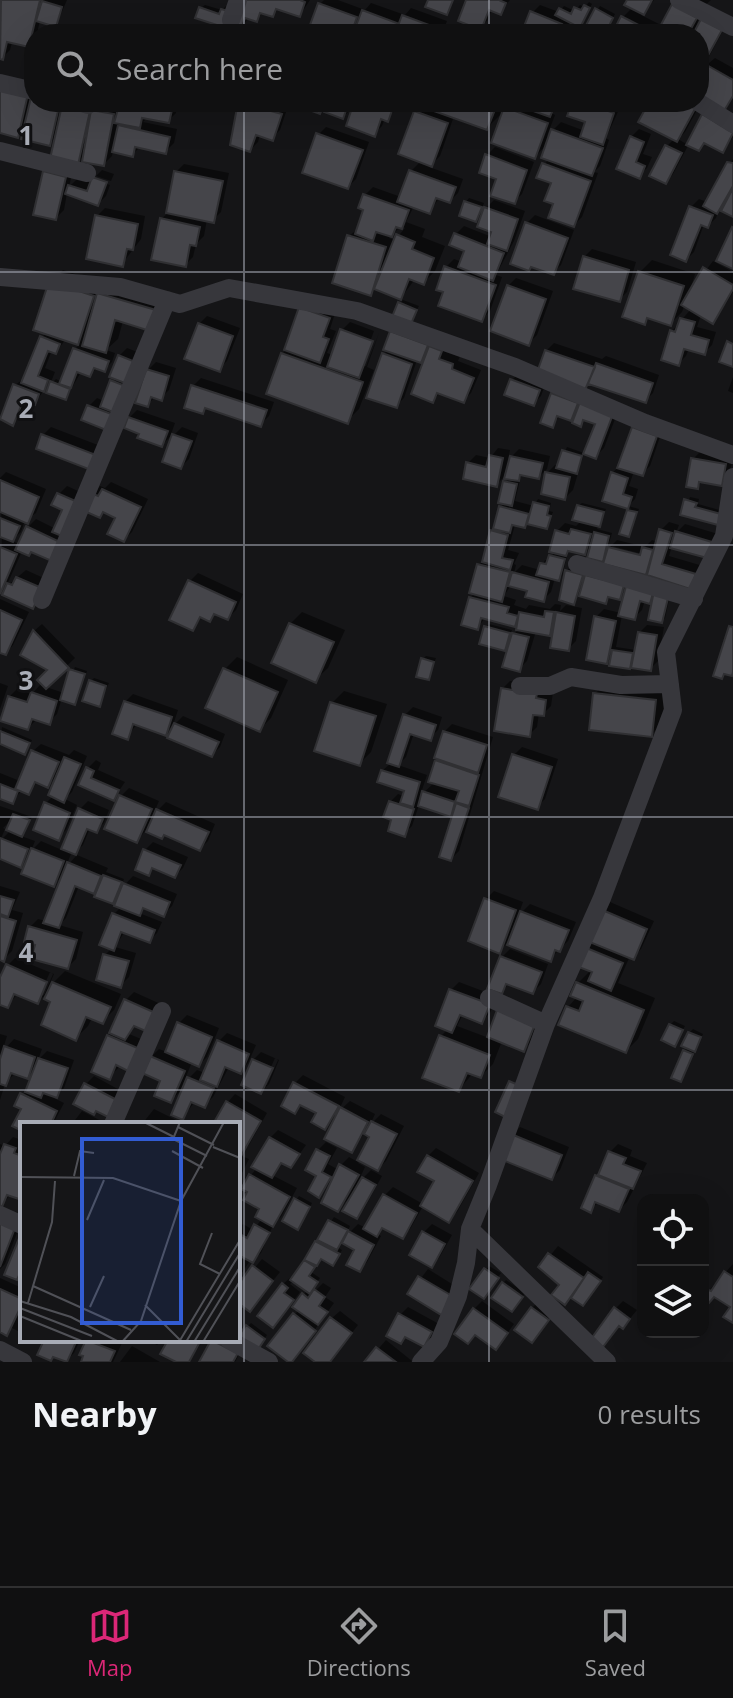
<!DOCTYPE html>
<html lang="en">
<head>
<meta charset="utf-8">
<style>
  :root { --surface:#101011; --page:#19191a; --text:#f1f3f6; --muted:#9c9d9f; --line:#303031; --accent:#db2777 }
  body { margin:0; font-family:"Open Sans",sans-serif; background:var(--page); color:var(--text) }
  .controls { position:absolute; right:24px; bottom:24px; display:grid; overflow:hidden; border-radius:16px; box-shadow:0 8px 32px #0002 }
  .controls button { width:72px; height:72px; display:grid; place-items:center; padding:0; border:0; border-bottom:2px solid var(--line); background:var(--surface); color:var(--text); font:40px sans-serif }
  .list { margin:0; padding:0; list-style:none }
  h2 { display:flex; justify-content:space-between; align-items:center; height:104px; margin:0; padding:0 32px; font-size:34px }
  h2 small { font-size:26px; font-weight:400; color:var(--muted) }
  .icon { flex:none; width:44px; height:44px; fill:none; stroke:currentColor; stroke-width:2; stroke-linecap:round; stroke-linejoin:round }
  .map { position:relative; flex:none; width:733px; height:1362px; overflow:hidden }
  .search { position:absolute; background:var(--surface); box-shadow:0 8px 32px #0002; left:24px; right:24px; top:24px; height:88px; display:flex; align-items:center; gap:20px; box-sizing:border-box; padding:0 28px; border-radius:32px; color:var(--muted); font-size:30px }
  .sheet { height:224px; background:var(--surface) }
  nav { display:flex; justify-content:space-around; align-items:center; box-sizing:border-box; height:112px; border-top:2px solid var(--line); background:var(--surface); font-size:22px; color:var(--muted) }
  nav a { display:grid; justify-items:center; gap:4px }
  nav .on { color:var(--accent) }
  .map>svg:first-child { display:block }
  .shadow { fill:#0007; fill-rule:evenodd }
  .building { fill:#45454a; stroke:#303033; stroke-width:2 }
  .lines { fill:none; stroke-linecap:round; stroke-linejoin:round }
  .street { stroke:#37373c; stroke-width:18 }
  .grid { fill:none; stroke:#a8acb6; stroke-width:2; stroke-opacity:0.55 }
  .inset-road { fill:none; stroke:#505157; stroke-width:2 }
  .view { fill:#325cd3; fill-opacity:0.15; stroke:#325cd3; stroke-width:4 }
  .inset-edge { fill:none; stroke:#a8acb6; stroke-width:4 }
  .grid-label { font-size:26px; text-anchor:middle; font-weight:bold; fill:#a8acb6; stroke:#101012; stroke-width:6; stroke-linejoin:round; paint-order:stroke }
</style>
</head>
<body>
<div class="map">
<svg width="733" height="1362" viewBox="0 0 733 1362">
  <rect width="100%" height="100%" fill="#151517"/>
  <path class="shadow" d="M3,0H67L56,25L40,20L37,34H34V39L28,45L12,42L10,50L2,58L0,57V14Z
    M243,0H310L300,15L280,8L272,15L264,12L256,20L249,17L239,31Z
    M324,0H338L365,10L371,3L405,15L411,8L447,21L442,34H355L358,27L351,34H340L320,4Z
    M468,0H510L500,12L492,9L488,20L480,27Z
    M629,0H654L641,15L663,26L679,0H711L702,8L696,27L710,12L728,21L703,68L715,58L733,68V99L724,109L704,97L685,132L678,139L688,145L703,115L711,107L733,118V137L722,150L706,142L699,149L689,144L673,174L666,182L652,175L667,146L674,139L641,121L651,102H699V34H658V32L656,34H614L623,17L633,7L627,4Z
    M589,2L592,4L578,27L585,30L600,6L615,14L604,34H524L532,13L540,5L559,12L564,6L575,11L580,5L585,7Z
    M205,5L222,10L226,6L230,8L226,22L201,8Z
    M460,25L486,34H452Z
    M76,27L106,34H69Z
    M0,83L34,94V102H65L64,105L68,102H97L120,106L121,102H178L176,113L168,121L148,117L143,122L177,129L174,143L166,151L141,146L133,154L113,150L112,156L104,164L85,155L77,163L57,136L50,143L26,127L18,136L0,131Z
    M240,102H276L288,106L280,130L272,138L260,134L258,142L250,150L233,143Z
    M330,102H398L395,111L385,118L382,126L374,134L356,104L343,117Z
    M433,102H504L500,114L511,102H559L551,113L555,115L547,136L561,122L585,131L588,121L574,102H612L621,105L606,138L609,140L600,166L594,172L598,173L582,217L574,225L556,203L553,182L544,165L549,159L548,143L535,157L505,110L487,128L454,116L440,156L429,167L463,179L458,193L450,201L440,197L430,211L414,206L406,222L425,229L422,237L445,246L435,271L423,283L415,279L401,298L376,288L370,293L334,282L349,236L359,228L366,209L365,195L373,187L401,197L411,171L421,161L416,112L424,104L431,107ZM401,226L405,228L395,240L389,238Z
    M326,127L369,142L356,179L348,187L318,135Z
    M639,129L651,134L643,154L652,157L647,168L639,176L619,168L631,137Z
    M495,147L534,162L522,194L514,202L487,155Z
    M733,159V215L726,202L719,209L716,218L708,226L704,224L694,252L686,260L691,207L699,199L707,202Z
    M184,164L229,173L221,212L213,220L207,219L204,236L196,244L193,257L185,265L161,219L168,213L176,172Z
    M73,169L69,187L78,178L92,183L95,176V180L110,185L106,196L98,204L67,193L64,210L56,218L44,172Z
    M102,170L114,174L111,181L96,176Z
    M469,198L484,203L480,214L494,200L525,211L514,241L496,275L502,277L490,311L482,319L446,291V267L454,259L462,262L466,250L456,234L464,226L492,237L494,231L486,210L476,220L466,202Z
    M105,208L145,216L141,239L122,264L97,216Z
    M535,215L574,230L561,265L553,273L527,223Z
    M592,249L636,262L627,292L619,300L584,257Z
    M652,260L695,274L690,291L713,261L733,272V292L720,313L713,321L701,315L697,327L716,332L712,345L704,353L689,348L686,356L678,364L672,331L691,309L685,304L682,312L670,324L650,317L644,323L640,272Z
    M63,270L108,285L167,298L162,316L123,321L118,339L106,350L115,353L112,362L104,370L98,367L90,375L81,372L66,398L52,383L56,379L62,382L75,349L80,344L66,339L56,352L52,350L45,368L55,372L51,382L34,403L27,400L21,416L13,424L15,385L25,378L42,337L46,333L51,282Z
    M516,278L553,291L537,335L529,343L508,286Z
    M403,300L419,306L410,322L400,303Z
    M301,309L336,310L330,329L336,331L327,353L333,355L342,330L350,322L374,331L361,366H366L379,333L367,367L374,370L359,409L347,421L282,354L287,349Z
    M207,316L240,328L227,361L219,369L199,324Z
    M434,337L430,349L439,339L460,356L458,361L481,370L471,393L463,401L441,392L433,400L430,351L420,361L417,360L404,398L396,406L384,354L389,349Z
    M554,343L602,359L606,356L659,375L653,393L645,401L590,382L585,387L546,351Z
    M127,348L145,355L118,421L89,406L97,398L104,401L116,378L119,356Z
    M156,362L176,368L169,390L161,398L156,396L147,405L148,370Z
    M520,372L546,382L541,396L533,404L512,380Z
    M733,377V393L728,391Z
    M201,378L274,402L269,416L261,424L207,407L203,411L193,386Z
    M561,386L620,406L604,448L596,456L597,422L586,418L580,424V409L570,418L561,415L552,425L553,394Z
    M137,410L175,423L170,437L162,445L142,433L129,418Z
    M51,427L103,447L90,467L43,435Z
    M182,427L198,433L189,459L181,467L174,435Z
    M663,428L650,466L642,474L634,471L629,486L638,489L635,499L628,506L639,509L629,535L628,511L631,508L604,500L612,473Z
    M567,447L584,453L573,490L565,498L547,473L555,465L559,466Z
    M498,448L510,450L508,460L519,449L550,456L547,469L539,477L524,474L517,480H520L515,501L534,506L538,499L551,503L549,511L553,512L546,527L528,522L524,526L515,525L508,550L519,553L514,564L516,565L514,573L522,565L540,570L545,560L549,561L555,551L557,531L565,523L576,526L582,520L578,506L582,503L606,509L597,529L612,533L607,550L617,540L645,547L652,540L658,542L661,530L669,522L679,525L676,533L685,524L718,534L714,548L672,546L669,556L703,566L689,587L605,562L608,554L602,560L592,546L585,553L570,549L564,555L567,556L562,576L559,579L555,578L551,592L543,600L529,590L511,585L504,596L516,600L514,605L526,609L529,605L550,609L555,604L561,605L560,611L566,605L582,608L576,641L568,649L555,628L550,633L536,631L527,661L519,669L512,641L504,649L486,627L489,624L512,630L510,638L519,629L521,618L514,625L486,617L477,628L470,598L475,593L479,565L485,559L501,507L505,503V482L510,477H504L496,485L468,463L476,455L490,458ZM612,546L650,556L649,560L612,550Z
    M701,451L733,457L729,476L721,484L703,481L697,487L693,459Z
    M6,472L46,489L36,513L25,520L21,532L11,541L20,544L28,527L36,519L56,529L65,509L59,494L67,486L87,495L61,552L22,551L6,587L26,570L48,580L40,598L8,586L0,594L2,535L0,478Z
    M111,482L148,499L132,532L124,540L117,517L105,510L99,516L92,494L100,486L105,488Z
    M690,497L699,499L698,504L723,511L721,520L683,514Z
    M570,567L585,571L582,580L595,568L671,591L665,618L662,621L655,596L650,602L645,600L642,610L634,618L622,615L616,647L636,650L639,633L647,625L664,627L658,661L650,669L629,667L613,656L607,662L596,617L604,609L621,613L627,590L620,598L612,595L606,602L579,594L574,602L567,571Z
    M198,573L243,594L236,610L228,618L217,613L210,619L203,616L193,628L190,581Z
    M0,599L29,612L13,645L6,653L0,650Z
    M302,612L345,630L328,668L315,680L290,624Z
    M42,624L75,658L46,686L51,669L22,654L34,631Z
    M426,656L436,658L428,678L423,659Z
    M237,657L288,680L271,718L259,730L225,669Z
    M75,667L87,671L78,699L74,702L62,698L57,714L49,722L37,719L28,728L9,697L17,689L32,694L40,685L64,693Z
    M94,678L109,683L99,704L91,681Z
    M510,681L544,686L553,692L551,706L543,714L539,713L537,727L529,735L502,689Z
    M607,681L667,688L663,723L651,735L595,694Z
    M0,683L8,686L0,709Z
    M344,691L387,704L371,752L359,764L332,703Z
    M133,694L178,710L173,725L165,733L137,724L127,737L125,702Z
    M413,707L442,717L438,730L430,738L414,733L406,757L398,765L427,775L420,796L435,782L437,762L440,758L444,732L452,724L493,737L459,851L451,859L454,816L419,805L412,826L404,834L394,819L390,802L398,794L404,796L406,790L382,771L391,763L405,715Z
    M183,716L225,734L220,747L212,755L175,724Z
    M2,727L32,740L28,749L25,753L0,742Z
    M41,744L69,755L74,750L87,756L72,792L65,799L77,805L66,830L58,838L35,829L46,803L53,796L59,774L48,785L38,781L29,793L22,790L12,802L0,797V773L20,781L33,751Z
    M522,747L558,759L545,799L537,807L514,755Z
    M96,760L101,763L98,770L125,782L114,798L81,784L88,768Z
    M129,788L159,801L153,815L166,802L215,824L208,841L200,849L165,833L162,836L146,830L137,841L121,796Z
    M88,801L109,810L104,823L96,831L90,828L83,845L75,853L72,851L66,867L77,855L108,868L106,872L124,879L119,891L133,876L177,894L172,906L164,914L145,907L139,913L162,922L157,933L149,941L125,931L115,947L136,953L129,977L121,985L105,955L112,948L114,914L121,907L122,892L112,901L101,884L93,892L79,886L66,918L59,925L83,932L76,959L68,967L30,927L38,919L46,921L65,873L54,884L31,855L21,865L0,857V806L32,817L21,836L35,841L31,851L41,841L62,850L80,809ZM13,818L11,830L0,841L5,829L3,828Z
    M153,842L188,857L183,868L175,876L154,867L148,873L145,850Z
    M0,886L20,892L12,910L23,913L12,951L4,959L0,958Z
    M494,891L523,902L518,916L530,904L576,922L568,941L550,959L507,943L499,951L486,899Z
    M610,902L654,921L641,949L633,957L630,956L618,983L655,998L638,1039L626,1051L568,1007L577,997L578,983L591,970L579,965Z
    M510,949L548,964L541,984L533,992L510,983L501,992L502,957Z
    M15,958L54,974L48,988L65,971L121,994L114,1010L102,1022L92,1018L88,1026L76,1038L53,1001L50,990L38,1002L18,993L8,1006L0,1003V982L7,966ZM50,972L53,974L44,995H40Z
    M459,982L496,996L490,1013L482,1021L463,1014L457,1026L489,1038L499,1011L542,1016L532,1041L524,1049L502,1041L493,1064L481,1076L473,1073L459,1090L441,1036L448,1029L451,990Z
    M134,992L165,1006L136,1025L129,1034L146,1041L109,1077L108,1036L126,1000Z
    M187,1015L219,1028L207,1057L199,1065L192,1062L183,1084L197,1070L205,1073L219,1041L227,1033L256,1045L248,1063L240,1071L229,1067L213,1097L205,1105L195,1101L183,1118L185,1086L171,1101L151,1057L159,1049L167,1052L179,1023Z
    M674,1021L685,1026L675,1044L670,1025Z
    M693,1029L703,1034L681,1080L684,1051L689,1047V1033Z
    M0,1034L7,1036L2,1052L14,1039L42,1049L38,1060L47,1051L74,1060L64,1088L54,1098L64,1103L53,1124H22V1129L15,1125L24,1108L16,1105L30,1086L36,1068L27,1077L15,1073L5,1084L0,1100Z
    M261,1052L279,1060L269,1084L261,1092L253,1060ZM275,1058L278,1060L267,1085H263Z
    M303,1075L345,1097L338,1112L350,1101L375,1114L370,1125L381,1114L404,1126L386,1161L378,1169L360,1159L358,1163L365,1167L357,1184L371,1170L382,1176L364,1209L356,1217L351,1196L338,1210L332,1186L328,1184L319,1195L318,1150L326,1142L337,1148L328,1164L337,1169L349,1157L358,1162L372,1136L365,1132L351,1151L337,1115L325,1128L319,1112L302,1104L295,1111V1083Z
    M94,1076L125,1093L118,1108L86,1084Z
    M235,1094L267,1113L249,1145L239,1155L249,1159L238,1181V1124H215L228,1102Z
    M154,1109L184,1124H142Z
    M82,1111L107,1124H72Z
    M520,1127L569,1147L560,1170L552,1178L512,1135Z
    M278,1130L306,1145L291,1166L283,1162L272,1175L297,1188L281,1217L274,1223L261,1253L253,1260L251,1259L238,1279V1229L243,1224L253,1230L262,1219V1208L251,1175L257,1168L270,1138Z
    M13,1137L22,1140V1198L11,1194L2,1205L0,1144L5,1146Z
    M618,1144L632,1150L630,1156L647,1163L627,1202L619,1210L599,1202L590,1210L596,1176L601,1171L610,1152Z
    M436,1148L479,1173L457,1212L449,1220L423,1206L410,1229L402,1237L384,1226L377,1234L381,1236L367,1262L359,1270L357,1249L342,1241L337,1247L342,1250L336,1260L321,1257L311,1272L320,1278L308,1294L310,1296L323,1283L331,1288L325,1297L334,1303L298,1353L294,1315L299,1310L303,1295L308,1290L294,1281L290,1284L300,1292L281,1317L283,1284L291,1277L293,1278L334,1217L350,1226L345,1237L358,1224L366,1228L385,1195L393,1187L423,1204L436,1181L428,1156Z
    M299,1196L312,1203L301,1224L296,1200Z
    M0,1212L22,1220L5,1264L0,1269Z
    M432,1224L452,1235L439,1258L431,1266L424,1232Z
    M558,1246L603,1277L583,1304L541,1267Z
    M262,1259L280,1272L250,1309L239,1302L238,1304V1288Z
    M733,1264V1321V1306L715,1295L709,1301L703,1297Z
    M489,1266L501,1273L487,1293L472,1288Z
    M428,1269L460,1289L450,1306L409,1294Z
    M0,1278L22,1288V1333L12,1328L7,1333L0,1330Z
    M506,1280L525,1293L515,1306L503,1283Z
    M540,1300L555,1311L532,1341V1308Z
    M482,1301L514,1324L503,1339L476,1334L474,1309Z
    M623,1301L637,1310L623,1327L620,1325L603,1345L615,1309Z
    M408,1307L439,1324L424,1345L406,1335L400,1315Z
    M340,1311L358,1325L329,1362H318L332,1318Z
    M251,1323L267,1335L260,1345L247,1327Z
    M46,1340H80L74,1353L66,1361Z
    M88,1340H115L122,1343L113,1362H83L86,1355L82,1354Z
    M148,1340H162L157,1345Z
    M170,1340H203L189,1362H181Z
    M213,1340H237L245,1344L235,1362H201Z
    M386,1340L412,1361L411,1362H367Z
    M132,1346L160,1362H120Z"/>
  <path class="building" d="M1,0H40L29,47L7,42L3,60L0,59Z
    M241,0H300L305,2L300,17L276,9L273,17L260,13L257,22L245,18L240,33L230,30Z
    M428,0H453L447,15L425,7Z
    M466,0H499L506,3L501,15L489,10L481,30L458,21Z
    M627,0H652L644,15L624,5Z
    M42,1L62,7L56,27L36,21Z
    M318,3L357,17L351,34H334L310,25Z
    M672,4L697,18L688,34H656Z
    M584,5L590,8L580,28L555,15L559,8L571,14L574,7L581,10Z
    M199,7L219,14L221,9L228,11L223,27L195,18Z
    M595,8L613,18L605,34H593L584,29Z
    M362,10L397,23L393,34H353Z
    M530,11L562,24L557,34H521Z
    M402,15L440,29L438,34H395Z
    M621,16L654,33L612,34Z
    M701,19L722,30L699,72V34H693Z
    M705,64L733,80V96L724,111L699,97V76Z
    M0,87L28,94L18,138L0,133Z
    M32,93L34,102H60L50,146L21,139Z
    M120,102H134L172,110L169,123L142,118L140,128L114,123Z
    M238,102L282,114L273,141L256,135L250,152L230,145Z
    M288,102H325L320,114Z
    M327,102H349L343,119L324,112Z
    M354,102H395L388,122L381,119L375,137L346,126Z
    M431,102H498L487,130L428,109Z
    M508,102H556L550,117Z
    M572,102H583L614,113L603,145L580,137L585,122L567,116Z
    M649,102H688L696,107L677,142L638,122Z
    M62,105L90,111L78,165L50,159Z
    M504,107L548,123L535,159L491,143Z
    M91,110L114,114L104,166L82,162Z
    M414,111L448,123L432,167L398,154Z
    M702,114L733,133L723,153L704,143L699,151L686,145Z
    M118,125L170,137L166,154L135,147L133,157L112,152Z
    M551,129L603,148L592,176L541,158Z
    M316,133L363,150L348,189L302,173Z
    M630,136L644,142L636,162L645,166L640,179L616,169Z
    M665,145L682,153L666,184L649,176Z
    M485,154L527,170L515,204L490,196L496,179L479,173Z
    M727,162L733,163V186L717,214L703,206Z
    M542,163L591,181L574,227L548,218L553,204L544,201L551,183L536,178Z
    M409,170L456,187L450,203L436,198L430,214L397,202Z
    M43,171L66,177L56,220L33,215Z
    M174,171L223,181L214,223L166,213Z
    M92,177L107,182L98,206L65,194L68,185L87,191Z
    M733,188V217L721,211Z
    M363,194L409,210L402,229L396,227L392,237L376,232L373,241L355,234L363,210L358,208Z
    M464,201L482,207L476,222L459,216Z
    M689,206L713,215L708,228L701,225L686,262L670,255Z
    M484,207L518,219L507,251L487,244L491,232L477,227Z
    M95,215L138,224L133,250L127,249L123,267L86,259Z
    M160,218L200,227L196,246L190,245L186,267L151,260Z
    M525,222L568,238L554,275L531,267L529,271L510,264Z
    M732,227L733,228V269L716,261Z
    M454,233L504,253L493,281L458,267L464,251L449,245Z
    M396,234L415,242L412,249L434,258L424,285L409,279L401,300L374,289Z
    M347,235L386,247L371,296L332,283Z
    M583,256L629,270L620,302L573,289Z
    M444,266L496,285L482,322L438,306L443,292L436,290Z
    M703,267L733,285V289L713,324L681,305Z
    M638,271L684,286L671,326L647,318L645,325L622,317Z
    M49,281L94,296L78,345L33,330Z
    M507,285L546,299L529,346L490,331Z
    M97,293L156,310L150,331L115,320L106,353L82,346Z
    M398,302L417,310L411,324L392,317Z
    M299,307L330,318L323,337L329,339L320,363L284,350Z
    M680,318L695,322L691,335L709,340L705,355L684,349L679,366L661,360L670,330L675,332Z
    M198,323L233,336L220,372L184,359Z
    M340,329L373,341L359,378L327,367Z
    M390,331L428,345L421,363L383,350Z
    M40,336L60,344L56,354L48,351L38,376L48,380L44,392L21,383Z
    M727,341L733,344V367L719,362Z
    M429,346L442,351L439,359L453,364L452,369L474,378L464,403L437,393L433,403L411,394Z
    M73,348L109,361L105,372L94,368L90,377L77,372L71,388L59,384Z
    M545,350L595,367L585,390L536,375Z
    M281,353L363,382L348,424L266,394Z
    M382,353L412,364L397,408L366,398Z
    M118,355L138,363L130,385L109,377Z
    M596,363L653,383L646,403L588,384Z
    M146,369L169,376L162,401L151,397L148,407L135,403Z
    M510,379L540,390L534,406L504,395Z
    M110,380L128,387L118,414L100,407Z
    M50,381L70,389L66,400L46,393Z
    M13,384L39,394L35,405L23,401L13,426L0,419Z
    M191,385L267,410L261,427L205,408L203,414L184,408Z
    M551,393L578,403L571,421L557,416L553,428L540,423Z
    M580,402L613,414L596,459L583,454L595,424L583,420L581,427L572,423Z
    M87,405L117,416L111,432L81,420Z
    M128,417L168,431L162,447L137,438L139,434L124,428Z
    M632,427L657,436L643,476L617,468Z
    M41,434L96,455L91,470L36,449Z
    M172,434L192,441L181,469L162,462Z
    M562,450L582,456L577,474L556,468Z
    M489,455L503,458L497,487L463,479L466,462L486,467Z
    M510,456L543,463L539,479L520,475L519,481L504,479Z
    M691,458L726,464L722,486L699,482L698,489L686,487Z
    M545,472L570,477L565,500L541,494Z
    M611,472L628,478L623,494L632,497L628,509L602,501Z
    M0,480L39,497L28,524L0,512Z
    M503,481L517,484L512,506L498,503Z
    M102,489L141,507L124,542L107,534L115,518L103,512L100,518L82,510L91,493L98,496Z
    M57,493L80,503L64,537L52,532L62,510L51,505Z
    M684,499L697,503L695,507L721,514L718,525L680,515Z
    M533,502L549,506L547,515L551,516L547,529L527,524Z
    M577,505L604,512L600,527L572,520Z
    M499,506L529,514L525,528L512,525L510,533L493,529Z
    M627,510L637,512L629,537L619,534Z
    M0,518L20,526L13,542L0,537Z
    M26,526L62,543L54,562L31,552L29,556L15,550Z
    M571,529L591,534L585,555L568,551L566,556L549,552L555,530L569,534Z
    M659,529L672,533L662,564L696,574L690,589L647,575Z
    M490,530L508,535L502,558L513,560L510,570L482,562Z
    M675,531L712,542L707,558L670,548Z
    M594,532L609,536L603,562L587,558Z
    M0,547L17,554L0,594Z
    M608,547L640,555L642,547L653,550L646,575L603,564Z
    M549,555L565,559L559,581L536,575L540,563L546,564Z
    M477,564L510,572L502,602L469,593Z
    M565,570L583,575L574,605L559,600Z
    M512,572L549,582L544,602L525,597L527,591L508,586Z
    M585,575L624,585L620,600L608,597L606,604L579,596Z
    M16,577L42,588L33,609L2,595L7,583L12,585Z
    M188,580L236,602L228,620L214,614L210,622L200,617L193,631L169,620Z
    M626,586L653,593L650,604L640,601L635,620L618,616Z
    M654,591L669,594L662,623L648,620Z
    M469,597L509,607L507,613L518,616L515,627L481,618L478,630L461,625Z
    M0,610L22,620L6,655L0,653Z
    M545,611L554,612L550,636L516,630L519,612L544,617Z
    M556,612L575,616L569,651L550,648Z
    M594,616L616,621L607,664L586,660Z
    M289,623L334,642L316,683L271,663Z
    M484,626L510,633L505,651L479,644Z
    M729,626L733,627V672L732,676L724,674L722,679L713,676Z
    M33,630L69,668L46,689L37,680L47,670L20,655Z
    M638,632L657,635L651,671L631,668Z
    M512,633L529,637L520,672L502,667Z
    M612,650L633,653L630,669L609,666Z
    M421,658L434,662L429,680L416,677Z
    M223,668L278,692L260,732L205,708Z
    M69,669L85,674L75,705L60,700Z
    M89,680L106,686L100,707L82,701Z
    M501,688L537,694L536,698L546,700L544,716L533,715L530,737L494,731Z
    M31,692L57,701L50,725L32,719L28,730L0,721L8,696L27,702Z
    M593,693L656,700L652,737L589,730Z
    M124,701L172,717L166,736L133,724L128,740L112,734Z
    M330,702L376,716L360,766L314,751Z
    M403,714L436,725L431,741L410,734L399,767L387,763Z
    M174,723L219,742L212,757L167,738Z
    M0,731L30,743L25,755L0,744Z
    M443,731L487,745L478,773L434,758Z
    M31,750L59,762L48,788L35,782L29,795L15,789Z
    M512,754L552,767L538,810L498,797Z
    M64,757L81,764L64,803L48,795Z
    M435,760L479,775L469,806L455,802L459,791L428,782Z
    M86,767L94,771L91,778L119,790L114,801L78,785Z
    M381,770L420,782L413,807L400,803L404,791L377,782Z
    M0,784L18,791L13,804L0,799Z
    M422,791L455,802L451,817L418,806Z
    M119,795L152,809L137,843L104,829Z
    M389,801L414,809L405,837L388,831L391,820L383,817Z
    M44,802L70,813L59,841L33,830Z
    M456,803L469,808L451,861L439,857Z
    M78,808L103,819L97,833L87,829L76,855L61,849Z
    M156,809L209,832L200,851L164,835L162,839L146,832Z
    M13,814L30,820L22,837L6,830Z
    M0,838L28,849L21,868L0,859Z
    M31,848L64,861L54,887L21,874Z
    M143,849L181,865L175,878L152,868L149,876L135,870Z
    M67,862L101,876L94,894L75,886L59,928L43,923Z
    M103,875L122,882L113,904L94,897Z
    M123,883L170,902L164,917L143,908L140,916L114,906Z
    M0,896L14,900L8,917L0,914Z
    M484,898L516,910L500,954L468,941Z
    M600,909L647,929L634,960L587,941Z
    M520,911L569,930L560,952L555,950L551,962L507,945Z
    M112,913L155,930L150,943L121,932L114,951L99,945Z
    M0,916L16,921L4,962L0,960Z
    M28,926L77,940L68,969L31,959L35,945L24,942Z
    M584,947L623,963L611,991L588,981L592,972L576,966Z
    M103,954L129,961L121,988L96,980Z
    M500,956L542,972L533,994L506,984L502,994L487,989Z
    M6,964L47,982L38,1004L14,994L8,1008L0,1005V977Z
    M52,982L111,1007L103,1024L86,1017L76,1041L41,1025L50,1002L44,999Z
    M576,982L644,1010L626,1053L558,1025L566,1006L579,1011L583,1001L570,996Z
    M449,989L490,1004L482,1024L460,1015L452,1033L435,1026Z
    M124,999L158,1014L150,1033L134,1026L125,1040L109,1033Z
    M497,1010L535,1024L524,1052L487,1037Z
    M177,1022L212,1037L199,1067L165,1052Z
    M669,1024L683,1030L675,1047L661,1040Z
    M688,1032L701,1037L695,1052L681,1046Z
    M107,1035L140,1049L130,1072L116,1065L110,1080L91,1072Z
    M439,1035L490,1055L481,1078L467,1073L459,1092L422,1078Z
    M217,1040L249,1054L241,1074L225,1067L217,1087L200,1080Z
    M4,1046L35,1057L28,1079L11,1073L6,1086L0,1084V1059Z
    M683,1050L693,1054L681,1082L671,1078Z
    M150,1056L185,1071L171,1103L154,1096L160,1081L142,1073Z
    M38,1058L68,1068L57,1098L43,1093L41,1098L25,1092Z
    M252,1059L273,1068L261,1094L241,1085Z
    M187,1077L214,1088L205,1108L191,1102L183,1120L171,1115Z
    M509,1081L523,1087L509,1119L495,1112Z
    M293,1082L339,1106L325,1130L311,1122L316,1113L300,1105L295,1114L281,1106Z
    M84,1083L119,1101L110,1118L96,1111L94,1115L73,1104Z
    M20,1093L57,1111L51,1124H22V1131L12,1126L21,1109L14,1106Z
    M226,1101L261,1121L241,1156L238,1154V1124H213Z
    M340,1107L368,1122L352,1153L324,1139Z
    M371,1121L397,1134L378,1171L357,1160L369,1137L364,1134Z
    M511,1134L562,1155L552,1180L500,1159Z
    M269,1137L300,1154L291,1168L281,1163L272,1178L251,1167Z
    M4,1144L16,1148L14,1153L22,1156V1200L7,1195L2,1207L0,1206V1154Z
    M316,1149L330,1156L322,1172L331,1177L319,1198L308,1191L316,1176L305,1170Z
    M608,1151L626,1158L623,1164L641,1171L633,1189L598,1175Z
    M427,1155L473,1181L449,1223L420,1206L434,1181L417,1172Z
    M339,1164L359,1175L338,1212L321,1203Z
    M249,1174L290,1197L273,1227L255,1217L259,1209L243,1200L247,1192L241,1189Z
    M595,1175L629,1189L619,1212L595,1202L591,1213L581,1208Z
    M362,1177L376,1185L357,1219L342,1211Z
    M383,1194L417,1213L403,1239L382,1228L377,1237L363,1229Z
    M294,1198L310,1207L298,1230L282,1221Z
    M328,1220L348,1230L337,1250L317,1240Z
    M0,1222L15,1228L0,1267Z
    M254,1224L270,1233L253,1263L238,1255V1233L247,1238Z
    M22,1231V1274L20,1273L17,1280L4,1275Z
    M348,1231L374,1245L360,1272L346,1265L354,1250L342,1243Z
    M422,1231L445,1244L432,1268L409,1255Z
    M315,1241L340,1254L333,1266L321,1259L317,1266L304,1260Z
    M548,1253L584,1278L565,1305L551,1295L559,1285L538,1267Z
    M304,1260L315,1267L309,1276L318,1282L310,1294L290,1280Z
    M252,1265L273,1281L250,1312L238,1303V1285Z
    M484,1268L499,1278L484,1299L469,1289Z
    M724,1271L733,1277V1323L723,1317L730,1307L714,1297L709,1303L703,1300L706,1289L711,1291Z
    M588,1272L601,1281L583,1306L571,1298Z
    M418,1276L454,1297L443,1316L407,1294Z
    M502,1282L523,1297L512,1312L491,1298Z
    M282,1283L288,1288L284,1293L294,1300L273,1328L257,1316Z
    M0,1289L22,1299V1304L7,1336L0,1332Z
    M314,1289L325,1297L319,1306L328,1312L318,1325L292,1307L302,1293L308,1298Z
    M531,1307L549,1320L532,1343L514,1330Z
    M614,1307L630,1319L623,1329L619,1326L603,1347L591,1339Z
    M473,1308L508,1333L496,1350L475,1335L468,1344L454,1334Z
    M293,1313L316,1331L292,1362H288L267,1346Z
    M398,1313L432,1332L424,1347L405,1337L401,1344L386,1336Z
    M330,1317L352,1333L330,1362H315L303,1353Z
    M246,1325L265,1339L257,1351L238,1337Z
    M44,1340H77L67,1362L53,1357L51,1361L37,1355Z
    M86,1340L115,1351L110,1362H81L83,1356L79,1355Z
    M168,1340H201L189,1362H176L160,1354Z
    M211,1340L238,1353L233,1362H199Z
    M376,1347L396,1362H364Z"/>
  <g class="lines">
    <path class="street" d="M679,0L733,27
      M231,20L238,0
      M0,83L34,91
      M78,102L88,105
      M698,102L733,124
      M0,151L87,173
      M0,277L120,287L180,304L229,288L357,311L515,367L645,423L733,455
      M577,564L694,599
      M42,600L167,300
      M520,686H550L571,677L621,685L670,684
      M489,998L546,1024
      M113,1124L162,1011
      M0,1215L22,1225
      M470,1229L607,1362
      M229,1340L269,1362
      M0,1350L23,1362
      M421,1362L439,1342L458,1296L466,1263L470,1229L488,1185L546,1024L602,898L673,710L666,652L724,536L733,477"/>
  </g>
  <path class="grid" d="M244,0V34M489,0V34M244,102V1362M489,102V1362M0,272H733M0,545H733M0,817H733M0,1090H733"/>
  <g transform="translate(20 1122)">
    <rect width="220" height="220" fill="#151517"/>
    <path class="inset-road" d="M124,0L154,15M160,0L153,17L187,34M158,5L194,23M193,25L220,36M152,29L183,46M54,54L60,29L74,31M0,55L93,56L161,79M67,98L84,58M192,111L180,142L200,152M13,164L111,208M0,179L51,195L99,220M8,181L32,100L35,59M125,183L160,218M70,185L84,154M0,186L72,214M0,194L64,220M102,220L121,199L161,79L204,0M159,220L220,118M166,220L220,131M174,220L220,145M183,220L220,159"/>
    <path class="view" d="M62,17H161V201H62Z"/>
    <rect width="220" height="220" class="inset-edge"/>
  </g>
  <g class="grid-label">
    <text x="26" y="145">1</text>
    <text x="26" y="418">2</text>
    <text x="26" y="690">3</text>
    <text x="26" y="962">4</text>
  </g>
</svg>
<div class="controls">
<button><svg class="icon" aria-label="locate" viewBox="0 0 24 24"><circle cx="12" cy="12" r="6"/><path d="M12 2v4M12 18v4M2 12h4M18 12h4"/></svg></button>
<button><svg class="icon" aria-label="layers" viewBox="0 0 24 24"><path d="M12 4l9 5-9 5-9-5zM3 14l9 5 9-5"/></svg></button>
</div>
<div class="search"><svg class="icon" aria-label="search" viewBox="0 0 24 24"><circle cx="10" cy="10" r="6"/><path d="M15 15l6 6"/></svg>Search here</div>
</div>
<section class="sheet">
<h2>Nearby<small>0 results</small></h2>
<ul class="list">
</ul>
</section>
<nav>
<a class="on"><svg class="icon" aria-label="map" viewBox="0 0 24 24"><path d="M3 6l6-2 6 2 6-2v14l-6 2-6-2-6 2zM9 4v14M15 6v14"/></svg>Map</a>
<a><svg class="icon" aria-label="directions" viewBox="0 0 24 24"><path d="M12 3l9 9-9 9-9-9zM9 14v-3h6M13 9l2 2-2 2"/></svg>Directions</a>
<a><svg class="icon" aria-label="saved" viewBox="0 0 24 24"><path d="M7 4h10v16l-5-4-5 4z"/></svg>Saved</a>
</nav>
</body>
</html>
